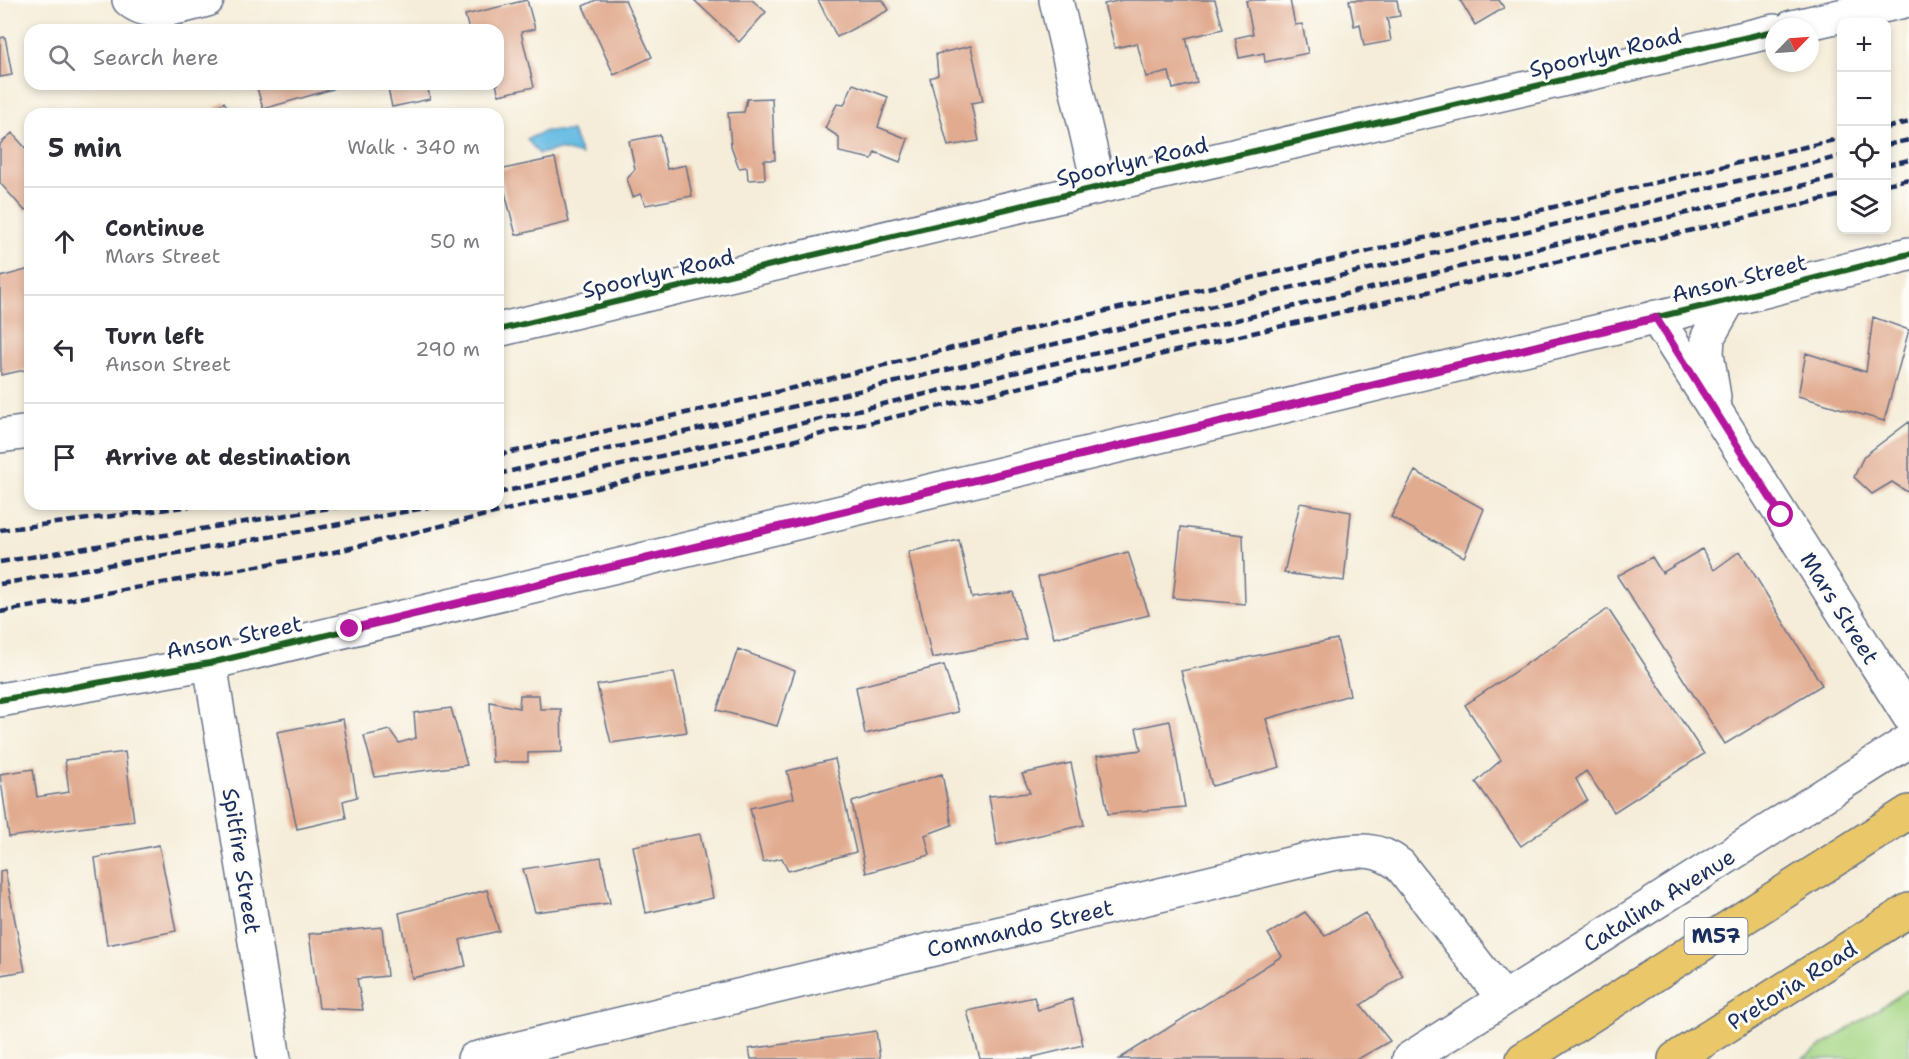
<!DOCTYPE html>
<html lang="en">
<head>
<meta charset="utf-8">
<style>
  :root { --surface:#fff; --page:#f2f2f3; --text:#2b2b33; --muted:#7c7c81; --line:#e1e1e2 }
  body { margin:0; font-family:"Shantell Sans",sans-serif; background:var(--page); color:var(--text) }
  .controls { position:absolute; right:18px; top:18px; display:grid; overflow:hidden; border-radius:12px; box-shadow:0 3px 9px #0003 }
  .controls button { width:54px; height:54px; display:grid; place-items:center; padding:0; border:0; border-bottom:2px solid var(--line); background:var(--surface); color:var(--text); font:30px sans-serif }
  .compass { position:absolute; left:1765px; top:18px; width:54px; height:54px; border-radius:50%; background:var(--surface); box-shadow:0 3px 9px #0003; rotate:65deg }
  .stop { position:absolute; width:18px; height:18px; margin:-14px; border:4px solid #b5179e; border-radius:50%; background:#fff }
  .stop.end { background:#b5179e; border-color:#fff; box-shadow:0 2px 6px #0008 }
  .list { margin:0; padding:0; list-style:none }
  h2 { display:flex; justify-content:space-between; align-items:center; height:78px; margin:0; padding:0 24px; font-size:26px }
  h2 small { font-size:20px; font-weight:400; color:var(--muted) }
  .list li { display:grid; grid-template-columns:39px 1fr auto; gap:18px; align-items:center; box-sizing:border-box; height:108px; padding:0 24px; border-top:2px solid var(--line) }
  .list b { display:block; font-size:22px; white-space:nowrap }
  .list p { margin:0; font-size:20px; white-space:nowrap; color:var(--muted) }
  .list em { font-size:20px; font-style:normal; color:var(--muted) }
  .icon { flex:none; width:33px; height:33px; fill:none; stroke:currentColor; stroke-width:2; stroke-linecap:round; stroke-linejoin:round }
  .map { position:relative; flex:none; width:1909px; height:1059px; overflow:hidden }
  .search { position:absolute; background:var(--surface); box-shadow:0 3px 9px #0003; left:24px; top:24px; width:480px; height:66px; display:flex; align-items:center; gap:15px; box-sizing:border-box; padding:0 21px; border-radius:18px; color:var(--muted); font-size:22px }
  .panel { position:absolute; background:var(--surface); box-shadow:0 3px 9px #0003; left:24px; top:108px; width:480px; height:402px; border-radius:18px }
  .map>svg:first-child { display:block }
  .green { fill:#a4d584; stroke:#608271; stroke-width:1.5 }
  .water { fill:#65bbe2; stroke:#4075a0; stroke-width:1.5 }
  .building { fill:#e1ab90 }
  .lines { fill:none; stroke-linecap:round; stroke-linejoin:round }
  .minor-casing { stroke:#677289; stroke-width:36 }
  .major-casing { stroke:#677289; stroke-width:36 }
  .minor { stroke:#fff; stroke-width:33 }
  .major { stroke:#eac769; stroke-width:33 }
  .rail { stroke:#1b2f5e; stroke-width:4.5; stroke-dasharray:9 4.5; stroke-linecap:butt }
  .cycleway-casing { stroke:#fdfcf7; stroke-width:10 }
  .cycleway { stroke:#1b5e20; stroke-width:6 }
  .route { stroke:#b5179e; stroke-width:8 }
  .labels { text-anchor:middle; stroke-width:6; stroke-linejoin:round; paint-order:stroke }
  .shield { fill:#fdfcf7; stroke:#5f6c8c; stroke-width:1.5 }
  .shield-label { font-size:21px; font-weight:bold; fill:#1b2f5e }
  .street-label { font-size:22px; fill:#1b2f5e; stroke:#fdfcf7 }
</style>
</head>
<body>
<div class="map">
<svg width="1909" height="1059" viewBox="0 0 1909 1059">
  <rect width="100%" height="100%" fill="#fdfcf7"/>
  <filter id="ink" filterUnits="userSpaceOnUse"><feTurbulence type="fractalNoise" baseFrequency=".0167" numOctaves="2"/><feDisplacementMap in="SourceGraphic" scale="12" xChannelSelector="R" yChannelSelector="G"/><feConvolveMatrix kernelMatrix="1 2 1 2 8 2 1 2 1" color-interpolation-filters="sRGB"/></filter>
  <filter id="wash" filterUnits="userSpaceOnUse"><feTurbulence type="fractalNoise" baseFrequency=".008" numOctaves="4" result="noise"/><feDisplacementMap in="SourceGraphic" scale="24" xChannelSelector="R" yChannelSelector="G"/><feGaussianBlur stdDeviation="1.35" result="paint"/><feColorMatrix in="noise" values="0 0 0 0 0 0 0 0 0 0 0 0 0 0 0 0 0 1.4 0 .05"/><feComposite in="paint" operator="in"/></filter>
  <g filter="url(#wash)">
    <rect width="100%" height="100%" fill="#f5edd9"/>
    <path class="green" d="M1909,989V1059H1802Z"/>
    <path class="water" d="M546,131H572L581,155L559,149L539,154L527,139Z"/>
    <g id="blocks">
      <path class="building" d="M527,0L535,29L521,32L534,87L499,95L496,84H498V30H469L465,15Z
        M596,0H625L652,57L614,75L583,6Z
        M694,0H752L766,12L739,42Z
        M818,0H883L889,10L837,37Z
        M1122,0H1215L1223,29L1186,38L1197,83L1173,89L1169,72L1146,77L1137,43L1115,48L1104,4Z
        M1251,0H1290L1295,25L1302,24L1308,53L1265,62L1264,53L1239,58L1235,38L1253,34L1246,1Z
        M1349,0H1397L1400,16L1387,18L1391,41L1364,46L1360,24L1354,26Z
        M1460,0H1499L1504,8L1475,25Z
        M5,37L12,75L0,77V38Z
        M971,46L983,101L971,103L979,141L948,146L930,78L938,75L936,54Z
        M256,84H332L333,89L263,109Z
        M387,84H427L430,99L392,107Z
        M853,84L888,97L878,127L908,139L900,162L875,152L872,159L839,152V137L825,128L837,104L844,105Z
        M772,98L775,160H764L765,179L748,180L747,167L739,168L731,146L728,113L744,112L747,99Z
        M224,102L232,114H208Z
        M12,133L30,153V207L25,211L0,183V144Z
        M660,135L667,169L686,165L692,196L646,205L640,194L633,197L627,179L635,169L629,141Z
        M555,158L569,222L516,235L499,170Z
        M30,269V369L1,375L0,277Z
        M1873,317L1909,330L1884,421L1798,396L1806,353L1866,372Z
        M1909,422V493L1892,482L1872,494L1854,477L1864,456Z
        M1415,471L1484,509L1464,557L1391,517Z
        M1300,503L1351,512L1344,581L1284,573Z
        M1181,527L1243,535L1245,604L1173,598Z
        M959,540L972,598L1013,592L1026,639L932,658L908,552Z
        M1702,549L1714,570L1740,551L1822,685L1725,744L1617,576L1652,557L1662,573Z
        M1128,552L1149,615L1054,638L1038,577Z
        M1608,609L1704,754L1614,812L1586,771L1576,779L1587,800L1521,846L1476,782L1501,760L1465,705Z
        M1337,639L1350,695L1266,719L1280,767L1212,786L1181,671Z
        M738,649L795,671L777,726L717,710Z
        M944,665L958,712L865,734L856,687Z
        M674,672L687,732L611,743L597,685Z
        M520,695H539L540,709H561L562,752L528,753V762H492L490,702L519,708Z
        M451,708L467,765L375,777L364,736L390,730L399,743L416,738L414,713Z
        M343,719L357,797L343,801L346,818L297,829L277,732Z
        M1170,721L1185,807L1108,814L1097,756L1141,750L1136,728Z
        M125,752L134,821L9,837L0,774L33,769L37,797L69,792L65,760Z
        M835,759L856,852L788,871L782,858L763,862L750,808L794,798L787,771Z
        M1071,763L1084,825L997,845L989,796L1030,793L1022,774Z
        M942,774L952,825L925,835L930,855L866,873L852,802Z
        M700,834L713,898L646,913L633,846Z
        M159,845L176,931L107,945L95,858Z
        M601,857L610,903L535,912L523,869Z
        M5,870L25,971L0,975V871Z
        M487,890L499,931L460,940L466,966L412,978L399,913Z
        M1305,912L1325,936L1365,913L1403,976L1361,1005L1390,1041L1358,1059H1119L1282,956L1268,934Z
        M382,927L387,976L357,979L363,1010L319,1008L309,934Z
        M1034,997L1038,1010L1072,999L1083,1045L1033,1057V1059H980L967,1011Z
        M876,1031L880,1059H751L749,1049Z"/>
    </g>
  </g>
  <g filter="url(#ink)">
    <use href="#blocks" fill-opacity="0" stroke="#677289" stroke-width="1.5"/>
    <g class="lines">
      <defs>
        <path id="minor" d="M129,0C150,19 182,6 207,0
          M1056,0L1099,187
          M1792,27L1909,0
          M1656,317L1909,716
          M498,330L1099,187L1774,31
          M1714,397L1707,353L1708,337L1729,300
          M0,436L30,432
          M210,663L274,1059
          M0,700L210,663L1729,300L1909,254
          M474,1059L1331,854C1358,850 1377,847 1400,865L1503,998
          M1409,1059L1909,741"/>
        <path id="major" d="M1523,1059L1909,812
          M1675,1059L1909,910"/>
      </defs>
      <use href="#minor" class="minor-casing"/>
      <use href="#major" class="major-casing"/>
      <use href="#minor" class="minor"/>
      <use href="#major" class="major"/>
      <path class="rail" d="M1886,128L1909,122
        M1886,145L1909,140
        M1886,165L1909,160
        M1886,184L1909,179
        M498,455L744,400L1049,324L1353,255L1842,138
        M498,474L720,424L1842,156
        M498,493L736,439L1842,176
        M0,530L209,504
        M0,562L354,504
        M0,584L297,532L446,504
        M0,612L330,553L740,453L1842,195"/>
      <defs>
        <path id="cycleway" d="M498,330L1099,187L1774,31
          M0,700L210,663L1729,300L1909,254"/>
      </defs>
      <use href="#cycleway" class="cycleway-casing"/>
      <use href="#cycleway" class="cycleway"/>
    </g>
  </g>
  <g class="lines" filter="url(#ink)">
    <path class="route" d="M350,629L1656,318L1781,515"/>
  </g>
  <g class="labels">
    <rect class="shield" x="1684.5" y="918" width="63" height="36" rx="4.5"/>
    <g class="shield-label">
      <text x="1716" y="943">M57</text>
    </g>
    <g class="street-label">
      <text transform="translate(1605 52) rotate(-13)" y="8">Spoorlyn Road</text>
      <text transform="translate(1132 161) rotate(-13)" y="8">Spoorlyn Road</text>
      <text transform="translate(658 273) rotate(-13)" y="8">Spoorlyn Road</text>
      <text transform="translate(1739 278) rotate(-14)" y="8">Anson Street</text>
      <text transform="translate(1840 608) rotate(58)" y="8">Mars Street</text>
      <text transform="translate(234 637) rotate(-12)" y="8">Anson Street</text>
      <text transform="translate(242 861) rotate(81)" y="8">Spitfire Street</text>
      <text transform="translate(1659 900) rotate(-32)" y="8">Catalina Avenue</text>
      <text transform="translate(1020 928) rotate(-13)" y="8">Commando Street</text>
      <text transform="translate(1792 985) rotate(-32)" y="8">Pretoria Road</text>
    </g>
  </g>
</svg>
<div class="controls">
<button>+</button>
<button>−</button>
<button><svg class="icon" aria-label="locate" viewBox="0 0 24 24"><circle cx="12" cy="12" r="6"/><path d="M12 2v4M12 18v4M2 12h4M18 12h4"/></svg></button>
<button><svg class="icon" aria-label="layers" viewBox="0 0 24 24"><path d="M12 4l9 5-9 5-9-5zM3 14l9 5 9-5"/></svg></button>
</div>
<svg class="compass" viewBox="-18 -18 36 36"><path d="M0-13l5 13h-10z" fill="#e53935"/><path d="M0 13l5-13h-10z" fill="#7c7c81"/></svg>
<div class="stop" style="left:1781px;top:515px"></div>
<div class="stop end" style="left:350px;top:629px"></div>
<div class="search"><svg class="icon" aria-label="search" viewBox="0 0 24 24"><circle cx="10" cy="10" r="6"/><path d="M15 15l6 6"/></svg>Search here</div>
<section class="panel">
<h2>5 min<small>Walk · 340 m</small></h2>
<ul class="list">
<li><svg class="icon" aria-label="ahead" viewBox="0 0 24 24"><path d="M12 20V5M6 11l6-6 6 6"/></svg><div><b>Continue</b><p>Mars Street</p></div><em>50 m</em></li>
<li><svg class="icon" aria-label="left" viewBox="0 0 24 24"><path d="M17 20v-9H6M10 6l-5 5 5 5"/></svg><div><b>Turn left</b><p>Anson Street</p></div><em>290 m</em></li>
<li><svg class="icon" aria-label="arrive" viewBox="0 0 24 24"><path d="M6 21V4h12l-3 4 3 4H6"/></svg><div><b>Arrive at destination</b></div></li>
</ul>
</section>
</div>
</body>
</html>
